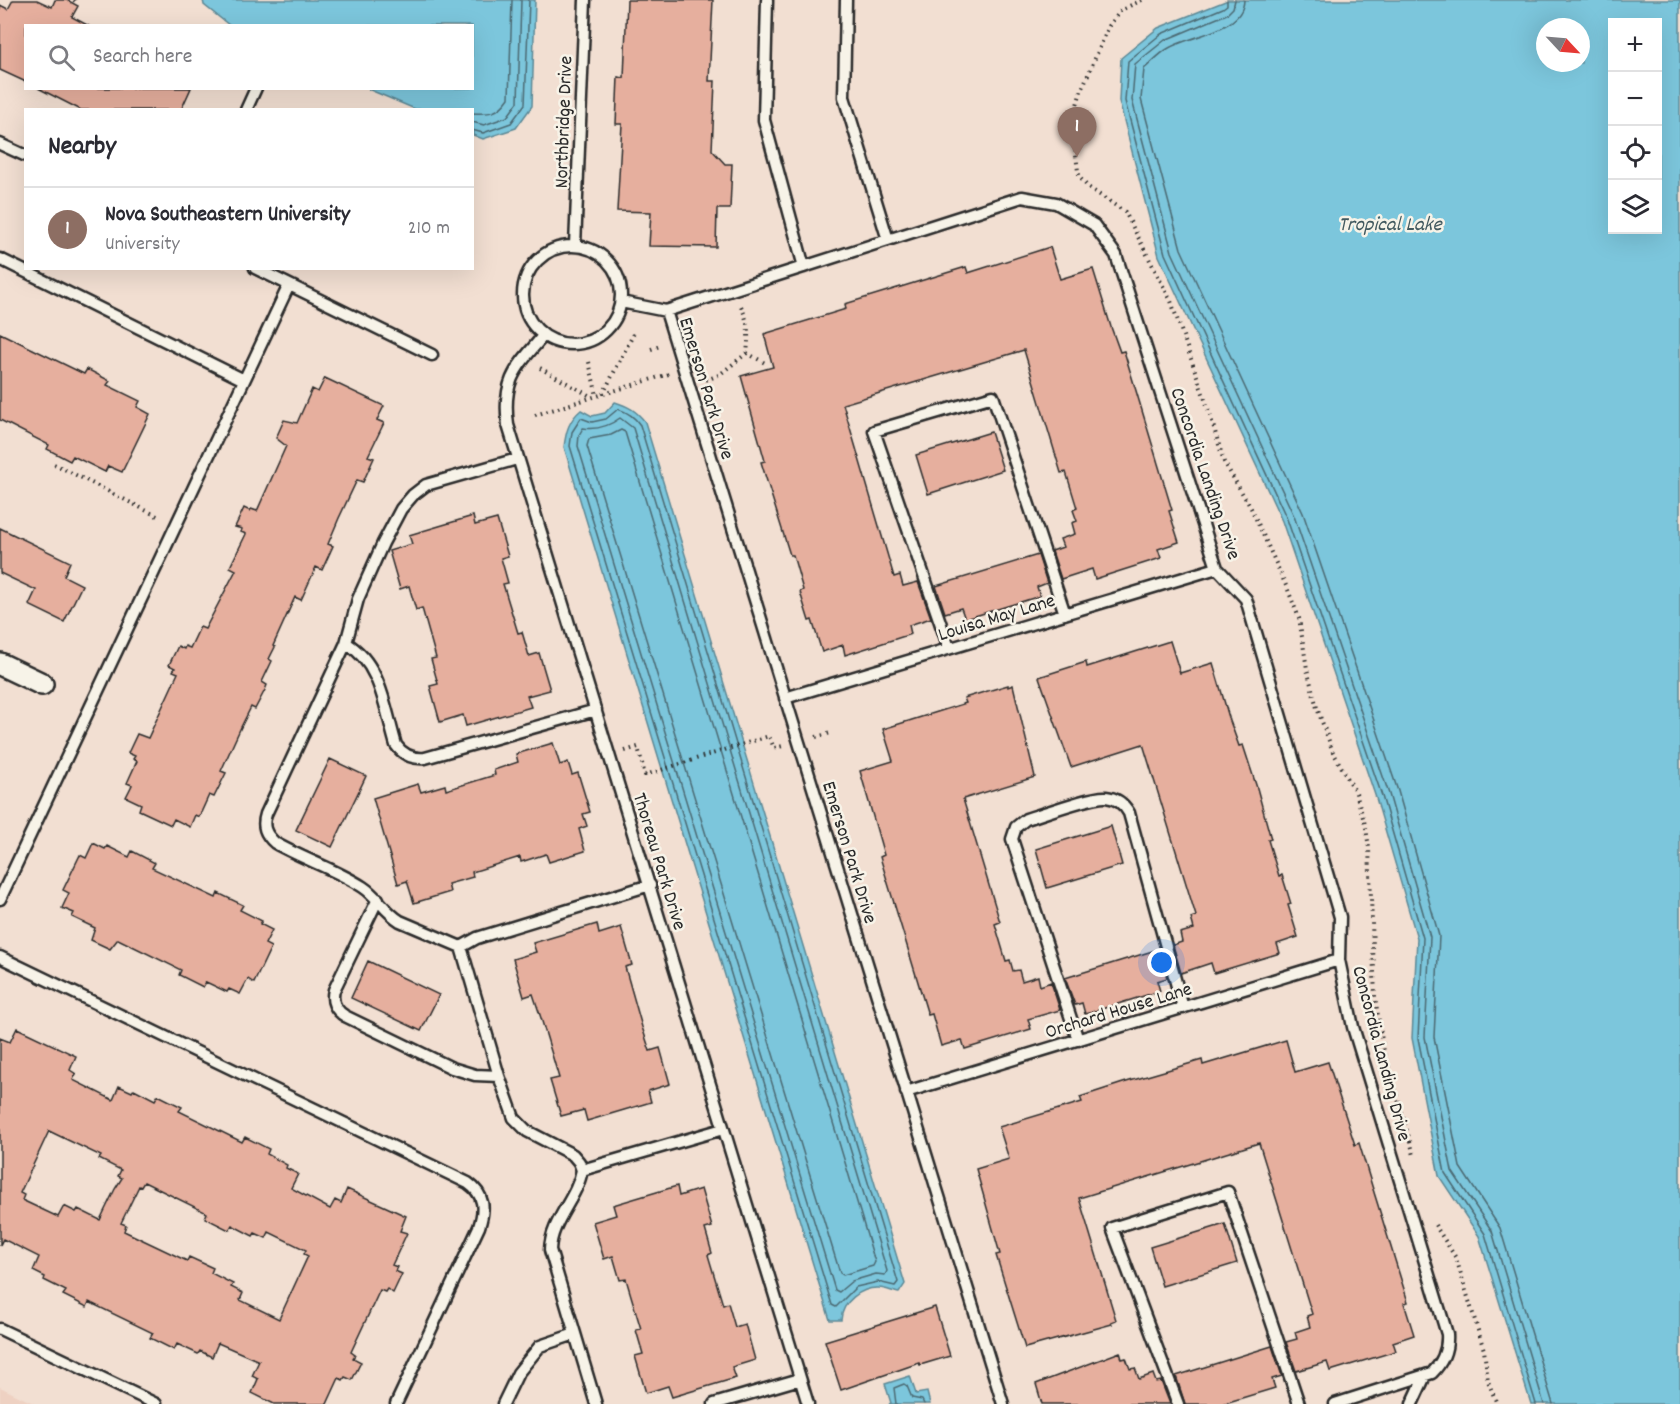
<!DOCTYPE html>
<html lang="en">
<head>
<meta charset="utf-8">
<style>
  :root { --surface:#fff; --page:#f7f7f7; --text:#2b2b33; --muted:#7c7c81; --line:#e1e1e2; --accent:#c8321e }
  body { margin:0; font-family:Dekko,sans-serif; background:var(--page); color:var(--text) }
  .controls { position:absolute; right:18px; top:18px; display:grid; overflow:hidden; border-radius:0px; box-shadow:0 6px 24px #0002 }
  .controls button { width:54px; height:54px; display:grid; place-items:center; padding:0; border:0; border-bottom:2px solid var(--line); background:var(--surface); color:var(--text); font:30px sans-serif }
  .compass { position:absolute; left:1536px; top:18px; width:54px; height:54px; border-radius:50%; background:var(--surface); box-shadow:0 6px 24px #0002; rotate:116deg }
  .you { position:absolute; left:1162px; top:963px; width:21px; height:21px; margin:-15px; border:4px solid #fff; border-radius:50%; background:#1a73e8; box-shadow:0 0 0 9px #1a73e833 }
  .badge { display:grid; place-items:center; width:39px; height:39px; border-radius:50%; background:var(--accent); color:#fff; font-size:20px; font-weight:700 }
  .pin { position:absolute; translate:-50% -50px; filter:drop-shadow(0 2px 3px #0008) }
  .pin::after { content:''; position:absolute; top:32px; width:21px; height:18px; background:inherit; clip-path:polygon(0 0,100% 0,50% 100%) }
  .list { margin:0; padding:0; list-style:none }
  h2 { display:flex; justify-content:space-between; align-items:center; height:78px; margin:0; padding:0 24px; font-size:26px }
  h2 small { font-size:20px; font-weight:400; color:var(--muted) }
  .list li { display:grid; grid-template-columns:39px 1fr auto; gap:18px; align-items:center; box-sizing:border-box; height:84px; padding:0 24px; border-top:2px solid var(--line) }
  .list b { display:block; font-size:22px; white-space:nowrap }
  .list p { margin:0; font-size:20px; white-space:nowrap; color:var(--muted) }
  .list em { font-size:20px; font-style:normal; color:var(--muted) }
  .icon { flex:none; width:33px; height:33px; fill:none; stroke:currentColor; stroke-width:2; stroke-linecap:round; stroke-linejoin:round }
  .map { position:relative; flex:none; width:1680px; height:1404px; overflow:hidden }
  .search { position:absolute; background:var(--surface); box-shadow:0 6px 24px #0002; left:24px; top:24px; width:450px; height:66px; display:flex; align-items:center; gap:15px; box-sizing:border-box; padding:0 21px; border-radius:0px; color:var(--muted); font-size:22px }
  .panel { position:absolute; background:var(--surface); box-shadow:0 6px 24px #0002; left:24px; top:108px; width:450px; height:162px; border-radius:0px }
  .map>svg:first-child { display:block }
  .built { fill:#eed1c2 }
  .water { fill:#7cc6dc; stroke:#5c8895; stroke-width:1.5; fill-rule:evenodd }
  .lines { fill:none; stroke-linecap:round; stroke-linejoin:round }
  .shore { stroke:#4b6972; stroke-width:1.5 }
  .building { fill:#e6af9e; stroke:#2b2b2b; stroke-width:1.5; fill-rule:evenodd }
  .lane-casing { stroke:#2b2b2b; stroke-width:15 }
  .street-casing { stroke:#2b2b2b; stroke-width:26 }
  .path { stroke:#2b2b2b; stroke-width:4; stroke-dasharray:1.5 4.5; stroke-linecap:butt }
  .lane { stroke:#f7f3e8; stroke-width:10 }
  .street { stroke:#f7f3e8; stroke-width:21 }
  .labels { text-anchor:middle; stroke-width:5; stroke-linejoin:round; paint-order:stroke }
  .street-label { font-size:20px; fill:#2b2b2b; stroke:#f7f3e8 }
  .water-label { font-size:21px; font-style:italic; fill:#435a60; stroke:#f7f3e8 }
</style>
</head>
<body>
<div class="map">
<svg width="1680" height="1404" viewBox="0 0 1680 1404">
  <rect width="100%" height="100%" fill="#f2dfd2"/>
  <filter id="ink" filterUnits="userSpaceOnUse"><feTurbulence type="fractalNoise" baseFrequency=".0167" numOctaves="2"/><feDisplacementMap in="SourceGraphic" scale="12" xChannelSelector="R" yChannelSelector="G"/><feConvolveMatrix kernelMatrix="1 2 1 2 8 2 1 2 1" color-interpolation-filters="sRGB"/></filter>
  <g filter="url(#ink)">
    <path class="built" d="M0,1387L35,1404H0Z"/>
    <path class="water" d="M203,0H535L532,106L516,128L483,139L473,135L472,110L415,109L368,89L472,88V26L229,25L204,5Z
      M1228,0H1680V1404H1531L1479,1236L1439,1176L1412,1038L1417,938L1376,798L1282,521L1159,256L1119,101L1121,58L1158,28ZM1612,22H1658V230H1612ZM1545,27H1581V63H1545Z
      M615,402C628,406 637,411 645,422L905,1284L899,1293C893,1292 885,1288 879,1288C861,1287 842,1302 841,1320H830L564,447C566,431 569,420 581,410L592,416L605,413Z
      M910,1376L916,1394L927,1392L930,1404H889L891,1403L885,1384Z"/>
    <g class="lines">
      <path class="shore" d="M1227,0V5L1223,8L1161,34L1128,61L1125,101L1165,254L1287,519L1382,796L1423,938L1418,1038L1445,1173L1485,1234L1536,1404
        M1235,0L1233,8L1227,14L1165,40L1135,64L1132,100L1172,252L1294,516L1389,794L1430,937L1425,1037L1452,1171L1492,1231L1544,1404
        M1244,0C1243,31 1191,35 1169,48C1160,53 1152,62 1144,69L1141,99L1181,249L1303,513L1398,791L1439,936L1434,1037L1460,1167L1500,1228L1553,1404
        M472,113C490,114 498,114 509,98L512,0
        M472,122L484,125L507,117L518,102L521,0
        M472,130L483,133L511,123L525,104L529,0
        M618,409C627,412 635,417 640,425L898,1282L895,1286L878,1282L856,1287L836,1307L832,1305L570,446L572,432L581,418L592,422L606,419Z
        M620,418L633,428L887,1271L885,1275L876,1274L852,1281L839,1292L835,1290L578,446L579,435L583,428C597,430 608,427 620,418Z
        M621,430L625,432L875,1262L873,1266L843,1275L840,1273L587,446L589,439L611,435Z
        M896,1404L894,1388L904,1384L907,1386L912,1398L922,1400L924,1404"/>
    </g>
    <path class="building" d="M13,0H37L52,7L55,0H67L78,6L72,17L89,26H26V82L0,70V5L8,9Z
      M627,0H713L709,81H715L712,150L725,164H732L730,209H717L716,247L649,246L651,212L617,211L622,124H616L618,77L624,78Z
      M38,88H191L181,110H81Z
      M1050,247L1060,279L1093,269L1111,327L1120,352L1124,351L1137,394L1172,510L1169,511L1179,542L1158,549L1161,558L1095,579L1092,569L1061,579L1052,551L1063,547L1060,539L1075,534L1072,523L1077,521L1073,510L1077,508L1066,472L1061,473L1024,350L843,404L894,577L900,575L903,586L918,582L931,618L909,625L911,634L845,655L843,645L822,652L812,620L809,621L800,592L803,590L793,555H790L761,462L765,461L741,376L773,367L764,334L846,309L845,304L966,267L968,273Z
      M0,333L84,374L87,369L110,381L107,385L140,401L137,407L150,414L122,472L108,466L105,472L73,456L70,461L47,449L49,445L0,420Z
      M325,378L384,406L377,420L384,423L368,456L374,458L363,482L357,480L339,518L328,544L333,546L322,570L316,567L301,600L295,597L273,646L275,647L269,659L272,661L262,682L267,685L265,690L255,709L251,707L241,727L221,771L226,773L214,797L209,795L199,817L195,815L190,827L174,819L171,825L139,810L141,804L126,797L132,785L127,783L137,761L133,759L135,756L128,753L137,734L148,738L178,673L173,671L175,668L169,665L178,646L184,649L185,646L190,648L200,627L205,629L236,570L230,567L246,534L241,532L242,529L235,527L244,508L250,511L251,509L257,511L286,446L276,438L284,420L297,423L312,389L318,392Z
      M991,432L1003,470L928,494L916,455Z
      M473,516L475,525L497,519L508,556L501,558L508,583L503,584L518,633L522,632L529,656L539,653L550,690L527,696L531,707L466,726L463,715L440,722L430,686L438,684L431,659L436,658L422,608L416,610L409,586L400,589L389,551L412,544L409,535Z
      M0,528L70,562L64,576L82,585L64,622L29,605L36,590L0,573Z
      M1038,555L1047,583L1037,587L1040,596L965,619L961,608L945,613L936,586Z
      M1170,641L1180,673L1213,663L1230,721L1239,746L1243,745L1257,788L1271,839L1268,840L1279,876L1282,875L1291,904L1288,905L1298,937L1277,944L1280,953L1214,973L1211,963L1181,973L1173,945L1182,942L1180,933L1194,929L1191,918L1196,916L1143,744L1071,767L1039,677L1086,662L1087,667Z
      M1008,685V687L1013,685L1035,777L963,799L1000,922L995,924L1006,961L1010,960L1013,971L1019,970L1022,981L1038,976L1040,986L1051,982L1060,1010L1028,1019L1031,1029L965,1049L962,1040L941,1046L932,1014L928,1015L880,857L884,855L860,771L893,761L883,729L966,703L964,698Z
      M553,743L560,765L568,762L572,775L578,773L590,812L583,814L587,826L579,829L585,851L549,862L546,854L521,862L520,857L472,872L473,877L448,884L450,892L414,903L407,881L398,884L373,798L418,784L421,792L445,785L446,790L495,775L494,770L518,762L516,754Z
      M330,759L366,776L332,847L296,830Z
      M1111,826L1122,865L1047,888L1036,849Z
      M93,843L105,849L107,846L129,857L132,851L155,863L152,868L216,898L218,893L243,905L240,910L262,921L260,924L272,930L265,944L271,947L254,983L248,979L240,994L229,989L227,992L206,982L203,987L179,975L181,970L118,939L110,949L91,940L95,928L72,917L74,913L62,908L69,893L63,890L80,855L86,858Z
      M597,924L599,934L621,927L632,965L625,967L642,1027L650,1051L660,1048L670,1084L648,1091L651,1102L587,1121L584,1110L561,1116L550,1080L559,1078L541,1018L533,994L524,997L513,959L536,952L533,943Z
      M1159,949L1167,978L1157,981L1160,991L1085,1014L1082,1003L1075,1005L1065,978Z
      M368,961L439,995L421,1031L351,998Z
      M17,1028L76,1056L70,1070L76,1074L73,1080L113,1100L119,1086L132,1092L134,1089L155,1100L158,1095L182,1107L179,1111L242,1142L245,1137L269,1149L267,1154L287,1165L286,1168L298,1174L291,1188L330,1209L335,1200L341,1203L347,1189L406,1216L400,1231L407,1233L392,1265L397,1267L395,1271L402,1274L393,1293L387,1289L385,1292L380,1290L351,1352L355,1355L353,1358L361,1362L352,1380L345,1377L343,1380L339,1378L327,1404H274L252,1393L258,1379L252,1376L259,1361L218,1343L212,1357L200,1351L198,1354L177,1344L174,1350L150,1338L153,1333L89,1302L87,1307L63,1295L66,1291L44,1280L45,1277L33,1271L39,1257L3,1239L0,1245V1038L10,1042ZM49,1131L101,1156L99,1159L121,1170L118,1176L122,1178L115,1189L100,1220L78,1209L76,1212L64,1206L58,1217L22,1200L24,1195L20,1193ZM144,1182L207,1213L205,1218L229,1230L232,1225L253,1236L255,1233L266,1238L269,1232L306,1250L304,1254L308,1256L279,1319L240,1300L243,1293L231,1287L233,1284L211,1273L213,1268L189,1257L187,1261L124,1231L126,1225L121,1223L139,1186L141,1187Z
      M1286,1040L1295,1072L1328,1062L1355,1145L1359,1143L1372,1186L1408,1302L1404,1303L1414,1335L1393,1342L1396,1351L1330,1371L1327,1362L1296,1371L1286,1342L1297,1339L1295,1332L1310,1327L1307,1316L1312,1314L1259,1143L1079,1198L1116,1320L1111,1322L1112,1324L1025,1348L996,1255L1000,1254L976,1169L1009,1159L999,1127L1082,1102L1080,1097L1123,1083L1202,1060L1203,1065Z
      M677,1186L679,1196L701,1189L712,1227L705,1229L712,1253L708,1255L723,1305L728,1303L735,1327L745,1324L755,1360L732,1367L736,1378L672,1397L668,1386L646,1393L635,1356L643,1354L636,1330L641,1329L626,1279L620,1280L613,1256L604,1259L593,1222L616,1215L613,1205Z
      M1225,1224L1237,1263L1162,1286L1150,1247Z
      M935,1307L950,1356L920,1365L919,1363L841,1390L825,1341Z
      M1272,1346L1282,1376L1272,1379L1275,1388L1222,1404H1185L1176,1376Z
      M1120,1352L1122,1359L1126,1358L1130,1369L1135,1368L1139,1379L1153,1374L1156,1382L1161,1381L1170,1404H1042L1036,1384Z"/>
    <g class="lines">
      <defs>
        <path id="lane" d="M767,0L764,120L804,267
          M846,0L844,97L888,240
          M246,110L256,88
          M0,144L26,156
          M523 295a49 49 0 1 1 98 0a49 49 0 1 1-98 0Z
          M575,246L585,0
          M0,259L244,380
          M255,268L432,355
          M621,302L666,311L1022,197L1056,203L1094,225L1116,255L1217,568L1246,599L1340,917L1339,960L1353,1027L1447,1334C1448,1349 1443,1362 1432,1373L1335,1404
          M666,311L1003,1404
          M543,336C516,368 502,380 508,425L808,1404
          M517,459L426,485L413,495L401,509L383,543L358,599L346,643L266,814C262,826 265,834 275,843C303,859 335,869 363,887C377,896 385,912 400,921L461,947L477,938L650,885
          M346,643C381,663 385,709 396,745C403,755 413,759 425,758L596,710
          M949,648L874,431L993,396L1065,614
          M785,698L1217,568
          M0,899L289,285
          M378,899L334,990C331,1001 335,1010 345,1016L452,1068L475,1075L499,1076
          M461,947L499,1076L514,1118L527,1131L573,1155L579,1162L582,1170L723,1129
          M0,957L468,1183C485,1195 485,1209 479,1227L396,1404
          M1078,1040L1012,839L1016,827L1026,819C1043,814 1091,796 1106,797C1116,798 1124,804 1129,813L1183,1008
          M906,1092L1339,960
          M582,1170C577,1199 551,1220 550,1250L596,1404
          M0,1329L156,1404
          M503,1404L518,1373L540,1346L575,1334
          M714,1404L800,1379
          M1178,1404L1112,1228L1228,1192L1299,1404
          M1412,1404L1425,1376"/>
        <path id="street" d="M0,664L42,684"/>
      </defs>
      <use href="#lane" class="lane-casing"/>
      <use href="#street" class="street-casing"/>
      <path class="path" d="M74,0L75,1
        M1142,0L1121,10L1109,26L1081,91L1075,112L1073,132L1078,171L1080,178L1088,187L1125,212L1171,301L1209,411L1224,462L1251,508L1288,590L1299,618L1307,669L1317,708L1333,752L1356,793L1366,828L1369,848L1375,997L1383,1047L1414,1155
        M651,349L660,346
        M747,353L765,363
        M589,362L597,396
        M540,368L592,397
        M706,380L719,375L747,353C749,335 749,323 741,306
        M603,394L634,333
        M535,415L669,374
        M54,464L161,518
        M816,737L831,733
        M625,751L638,747L645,775L769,736L774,748L783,746
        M1435,1225L1456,1258L1484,1350L1488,1381L1497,1404"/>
      <use href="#lane" class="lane"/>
      <use href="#street" class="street"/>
    </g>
  </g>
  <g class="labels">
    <g class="street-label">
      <text transform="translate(562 122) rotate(-88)" y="7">Northbridge Drive</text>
      <text transform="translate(708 388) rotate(73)" y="7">Emerson Park Drive</text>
      <text transform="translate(1207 473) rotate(71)" y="7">Concordia Landing Drive</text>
      <text transform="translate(996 616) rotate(-17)" y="7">Louisa May Lane</text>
      <text transform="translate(851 852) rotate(73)" y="7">Emerson Park Drive</text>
      <text transform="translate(661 861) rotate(73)" y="7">Thoreau Park Drive</text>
      <text transform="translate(1118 1009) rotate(-17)" y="7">Orchard House Lane</text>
      <text transform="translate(1383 1053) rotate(75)" y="7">Concordia Landing Drive</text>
    </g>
    <g class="water-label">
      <text x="1390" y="230">Tropical Lake</text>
    </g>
  </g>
</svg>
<div class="controls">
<button>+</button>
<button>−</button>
<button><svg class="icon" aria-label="locate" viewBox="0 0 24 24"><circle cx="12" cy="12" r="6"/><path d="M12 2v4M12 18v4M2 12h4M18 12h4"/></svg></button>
<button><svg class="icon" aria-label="layers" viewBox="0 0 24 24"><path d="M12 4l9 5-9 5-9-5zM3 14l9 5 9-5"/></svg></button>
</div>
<svg class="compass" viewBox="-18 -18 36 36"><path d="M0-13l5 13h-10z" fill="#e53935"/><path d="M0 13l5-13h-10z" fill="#7c7c81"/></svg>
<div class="you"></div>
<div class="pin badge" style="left:1077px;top:157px;background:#8d6e63">1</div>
<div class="search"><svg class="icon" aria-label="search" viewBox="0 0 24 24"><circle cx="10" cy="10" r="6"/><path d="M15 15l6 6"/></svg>Search here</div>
<section class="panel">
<h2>Nearby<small></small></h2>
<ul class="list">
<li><span class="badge" style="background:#8d6e63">1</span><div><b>Nova Southeastern University</b><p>University</p></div><em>210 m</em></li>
</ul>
</section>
</div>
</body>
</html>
